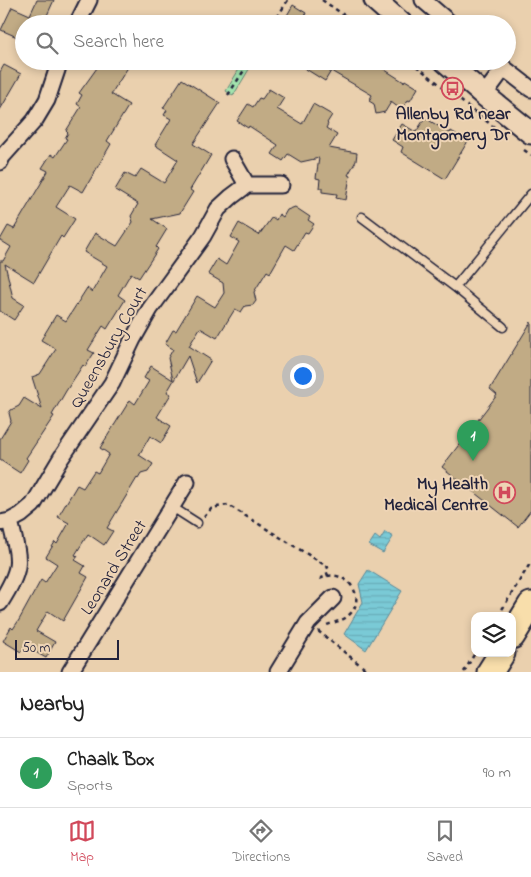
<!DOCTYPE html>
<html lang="en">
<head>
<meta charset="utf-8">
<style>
  :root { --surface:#fff; --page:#f2f2f2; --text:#222; --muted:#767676; --line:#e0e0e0; --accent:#d1495b }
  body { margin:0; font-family:"Indie Flower",sans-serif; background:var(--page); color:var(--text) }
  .controls { position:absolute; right:15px; bottom:15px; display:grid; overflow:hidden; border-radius:10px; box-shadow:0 2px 8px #0003 }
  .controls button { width:45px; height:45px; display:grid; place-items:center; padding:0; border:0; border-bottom:1px solid var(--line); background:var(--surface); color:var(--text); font:25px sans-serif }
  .scale { position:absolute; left:15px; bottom:12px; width:104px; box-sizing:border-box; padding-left:5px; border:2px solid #22223b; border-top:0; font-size:14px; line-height:18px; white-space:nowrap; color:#22223b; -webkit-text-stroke:4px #eed4b5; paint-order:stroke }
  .you { position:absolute; left:302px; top:375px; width:18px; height:18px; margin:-12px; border:4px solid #fff; border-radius:50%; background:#1a73e8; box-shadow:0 0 0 8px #1a73e833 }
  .badge { display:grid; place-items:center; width:32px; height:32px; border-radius:50%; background:var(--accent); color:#fff; font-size:16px; font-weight:700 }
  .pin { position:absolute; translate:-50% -41px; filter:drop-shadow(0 1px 2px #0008) }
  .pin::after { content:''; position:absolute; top:26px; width:18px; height:15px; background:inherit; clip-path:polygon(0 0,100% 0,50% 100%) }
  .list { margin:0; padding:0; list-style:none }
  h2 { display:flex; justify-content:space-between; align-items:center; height:65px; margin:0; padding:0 20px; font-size:21px }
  h2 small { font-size:16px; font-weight:400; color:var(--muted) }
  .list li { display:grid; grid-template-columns:32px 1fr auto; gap:15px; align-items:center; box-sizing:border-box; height:70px; padding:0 20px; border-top:1px solid var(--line) }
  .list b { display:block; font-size:19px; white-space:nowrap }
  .list p { margin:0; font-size:16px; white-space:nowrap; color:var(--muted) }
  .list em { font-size:16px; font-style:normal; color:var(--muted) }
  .icon { flex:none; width:28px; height:28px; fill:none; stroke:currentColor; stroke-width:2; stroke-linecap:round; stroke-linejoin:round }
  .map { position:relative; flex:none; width:531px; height:672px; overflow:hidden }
  .search { position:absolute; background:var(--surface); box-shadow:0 2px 8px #0003; left:15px; right:15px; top:15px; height:55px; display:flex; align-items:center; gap:12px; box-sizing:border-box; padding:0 18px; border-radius:28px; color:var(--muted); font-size:19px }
  .sheet { height:135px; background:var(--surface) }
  nav { display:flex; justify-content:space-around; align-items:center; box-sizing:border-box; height:70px; border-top:1px solid var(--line); background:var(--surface); font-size:14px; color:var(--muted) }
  nav a { display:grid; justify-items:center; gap:2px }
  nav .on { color:var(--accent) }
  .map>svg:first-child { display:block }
  .grass { fill:#a2e3ad; stroke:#628274 }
  .water { fill:url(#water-rules); stroke:#578798 }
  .building { fill:#c1ab85; stroke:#22223b }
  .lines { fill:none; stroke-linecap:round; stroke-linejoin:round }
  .service-casing { stroke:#22223b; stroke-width:11 }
  .minor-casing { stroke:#22223b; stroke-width:19 }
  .secondary-casing { stroke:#22223b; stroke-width:25 }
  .primary-casing { stroke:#22223b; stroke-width:29 }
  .path { stroke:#22223b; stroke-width:2.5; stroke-dasharray:4 4; stroke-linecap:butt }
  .service { stroke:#eed4b5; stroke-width:8 }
  .minor { stroke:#eed4b5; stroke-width:15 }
  .secondary { stroke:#eed4b5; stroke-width:21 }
  .primary { stroke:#f8deab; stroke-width:25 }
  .labels { text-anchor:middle; stroke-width:4; stroke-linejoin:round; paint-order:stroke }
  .poi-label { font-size:18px; font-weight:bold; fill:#22223b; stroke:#eed4b5 }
  .street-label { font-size:18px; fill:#22223b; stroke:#eed4b5 }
</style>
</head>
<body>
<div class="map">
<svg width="531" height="672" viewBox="0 0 531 672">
  <defs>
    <pattern id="water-rules" width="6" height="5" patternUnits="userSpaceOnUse" patternTransform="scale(1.25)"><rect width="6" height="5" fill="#7acad6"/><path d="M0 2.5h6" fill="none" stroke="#69adb9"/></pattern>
  </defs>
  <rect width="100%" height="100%" fill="#ead0ae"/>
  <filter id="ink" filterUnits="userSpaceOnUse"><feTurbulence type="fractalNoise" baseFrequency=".02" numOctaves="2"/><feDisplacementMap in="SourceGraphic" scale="10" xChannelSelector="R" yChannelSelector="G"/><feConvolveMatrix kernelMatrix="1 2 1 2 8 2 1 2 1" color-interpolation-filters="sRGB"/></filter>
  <g filter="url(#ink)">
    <path class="grass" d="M244,61H254L233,96L226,91Z"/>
    <path class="water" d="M385,532L393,537L383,553L369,545L375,536L380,540Z
      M368,570L402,591L366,650L344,634L363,602L359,584Z"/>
    <path class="building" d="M37,0H54L44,22L48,24H24V40L1,30L12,7L30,15Z
      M293,5L306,13L305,15L320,24H282Z
      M102,61H132L111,94L129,105L107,141L111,144L83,192L70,185L56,207L75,219L63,238L61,236L34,282L5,264L13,298L24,305L14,320L0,311V261H3L11,247L0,240L8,226L14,229L40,185L48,171L42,168L51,154L55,157L67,139L65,138L68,133L66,131L81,107L77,104L82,95L79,93Z
      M293,61H371L404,82L405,80L418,88L410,101L408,100L404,106L399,108L391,102L385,112L376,114L374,104L369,101L372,95L331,71L325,81Z
      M4,65L21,74L0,110V72Z
      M182,79L220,103L193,144L211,155L190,190L193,192L180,213L152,219L167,229L156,247L158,249L139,278L131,273L118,295L125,300L107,329L103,326L88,350L94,353L85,367L83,365L66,391L52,415L54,416L26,458L28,460L20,473L0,460V439L11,421L9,413L11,410L19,406L24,398L42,409L32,377L40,374L56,349L41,340L56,315L66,321L87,288L92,292L107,266L84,252L95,233L117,246L133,222L131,216L138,204L115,190L125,173L135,178L141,169L164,183L178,160L155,145L171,119L164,115L167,110L163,108Z
      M269,89L284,98L277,109L302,124L313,104L332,115L327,123L328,124L326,128L337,135L329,148L357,153L356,161L348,175L350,176L346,200L336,198L337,194L322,192V188H319L320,179L316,178L319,158L301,162L288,154L283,161L272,154L278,145L249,126L248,128L237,121L248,104L253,107L259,98L262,99Z
      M425,118L450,133L451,131L468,141L445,179L401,152L403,147L392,140L402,124L416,132Z
      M295,207L310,217L308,220L314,224L308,233L305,232L294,250L286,245L270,273L267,271L254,292L256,301L253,305L245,306L241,312L235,309L217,338L200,328L189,346L211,360L197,383L188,356L167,392L171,394L157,417L171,426L161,443L150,436L139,455L153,464L148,472L141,474L138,479L137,478L107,528L113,531L104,545L88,534L75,555L78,556L75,560L85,566L81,573L88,577L63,621L48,611L36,631L55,642L46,658L25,646L21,652L3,641L11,627L13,629L19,620L41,580L45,583L57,564L46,557L55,542L57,544L69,523L58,517L77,485L83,488L94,471L98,473L109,454L100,448L130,400L135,404L149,381L144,378L151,366L173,380L168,358L173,349L165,344L173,330L176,331L197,296L215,307L224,293L223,283L208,274L217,259L226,265L239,242L231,237L239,223L259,235L272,217L276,220L279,214L283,217L287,210Z
      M531,322V510L518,527L442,467L497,395L490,389Z"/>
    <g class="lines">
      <defs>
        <path id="service" d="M362,217L455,287L531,194
          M455,287L503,327
          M172,507L197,523"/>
        <path id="minor" d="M423,0L451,24
          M77,24L89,0
          M495,61L531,89
          M484,95L504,68
          M232,159L247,185
          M0,162L2,157L35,120L47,100L60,61
          M0,523L10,521L21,515L33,505L61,458L112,383L133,339L150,309L203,236L218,209L231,197L247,185H281
          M0,603C23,566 20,563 10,521
          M70,672L187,482
          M278,672L308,623L333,598"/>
        <path id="secondary" d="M375,0L402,24
          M445,61L484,95L531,133"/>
        <path id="primary" d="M512,636L531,605
          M490,672L502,653"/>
      </defs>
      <use href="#service" class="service-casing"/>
      <use href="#minor" class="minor-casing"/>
      <use href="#secondary" class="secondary-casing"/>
      <use href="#primary" class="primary-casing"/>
      <path class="path" d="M322,0L357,24
        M464,17L472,24
        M273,24L288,0
        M410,61L494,127
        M228,95L250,61
        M524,150L531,155
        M204,517L212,508L228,505L328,567L326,570L328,576
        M320,579C344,565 369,597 349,615C343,621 334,622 327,625
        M498,616L531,562
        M318,631L369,672
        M464,672L475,653"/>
      <use href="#service" class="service"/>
      <use href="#minor" class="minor"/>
      <use href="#secondary" class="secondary"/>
      <use href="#primary" class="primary"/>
    </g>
  </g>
  <defs>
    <symbol id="bus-ring" viewBox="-11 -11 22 22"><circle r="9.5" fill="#eed4b5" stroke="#d1495b" stroke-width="1.5"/><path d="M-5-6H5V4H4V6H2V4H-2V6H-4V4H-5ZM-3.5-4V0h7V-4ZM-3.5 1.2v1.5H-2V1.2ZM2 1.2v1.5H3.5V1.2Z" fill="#d1495b"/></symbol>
    <symbol id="hospital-ring" viewBox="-11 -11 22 22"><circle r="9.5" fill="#eed4b5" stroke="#d1495b" stroke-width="1.5"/><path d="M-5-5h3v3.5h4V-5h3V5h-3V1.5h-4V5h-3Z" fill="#d1495b"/></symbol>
  </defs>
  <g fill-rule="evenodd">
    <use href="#bus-ring" x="440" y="76" width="25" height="25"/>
    <use href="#hospital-ring" x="492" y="480" width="25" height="25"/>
  </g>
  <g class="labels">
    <g class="poi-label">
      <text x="453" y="119">Allenby Rd near<tspan x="453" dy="21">Montgomery Dr</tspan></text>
      <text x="488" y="489" text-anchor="end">My Health<tspan x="488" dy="21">Medical Centre</tspan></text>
    </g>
    <g class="street-label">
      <text transform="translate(108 347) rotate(-60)" y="6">Queensbury Court</text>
      <text transform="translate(113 567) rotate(-58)" y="6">Leonard Street</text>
    </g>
  </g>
</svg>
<div class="controls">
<button><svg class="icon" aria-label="layers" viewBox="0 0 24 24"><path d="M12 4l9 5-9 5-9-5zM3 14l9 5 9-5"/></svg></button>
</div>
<div class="scale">50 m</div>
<div class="you"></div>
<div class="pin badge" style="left:473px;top:461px;background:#2e9e5b">1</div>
<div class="search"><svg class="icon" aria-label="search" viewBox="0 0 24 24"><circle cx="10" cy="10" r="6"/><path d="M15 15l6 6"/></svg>Search here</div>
</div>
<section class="sheet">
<h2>Nearby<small></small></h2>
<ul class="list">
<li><span class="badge" style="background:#2e9e5b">1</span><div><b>Chaalk Box</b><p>Sports</p></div><em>90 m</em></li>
</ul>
</section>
<nav>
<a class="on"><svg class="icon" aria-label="map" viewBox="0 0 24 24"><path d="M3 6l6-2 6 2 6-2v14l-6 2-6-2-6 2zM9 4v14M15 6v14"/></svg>Map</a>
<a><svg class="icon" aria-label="directions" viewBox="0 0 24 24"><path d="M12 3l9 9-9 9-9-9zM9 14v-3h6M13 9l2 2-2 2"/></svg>Directions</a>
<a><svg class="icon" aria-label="saved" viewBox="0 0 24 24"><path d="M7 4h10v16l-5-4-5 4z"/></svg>Saved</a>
</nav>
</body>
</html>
